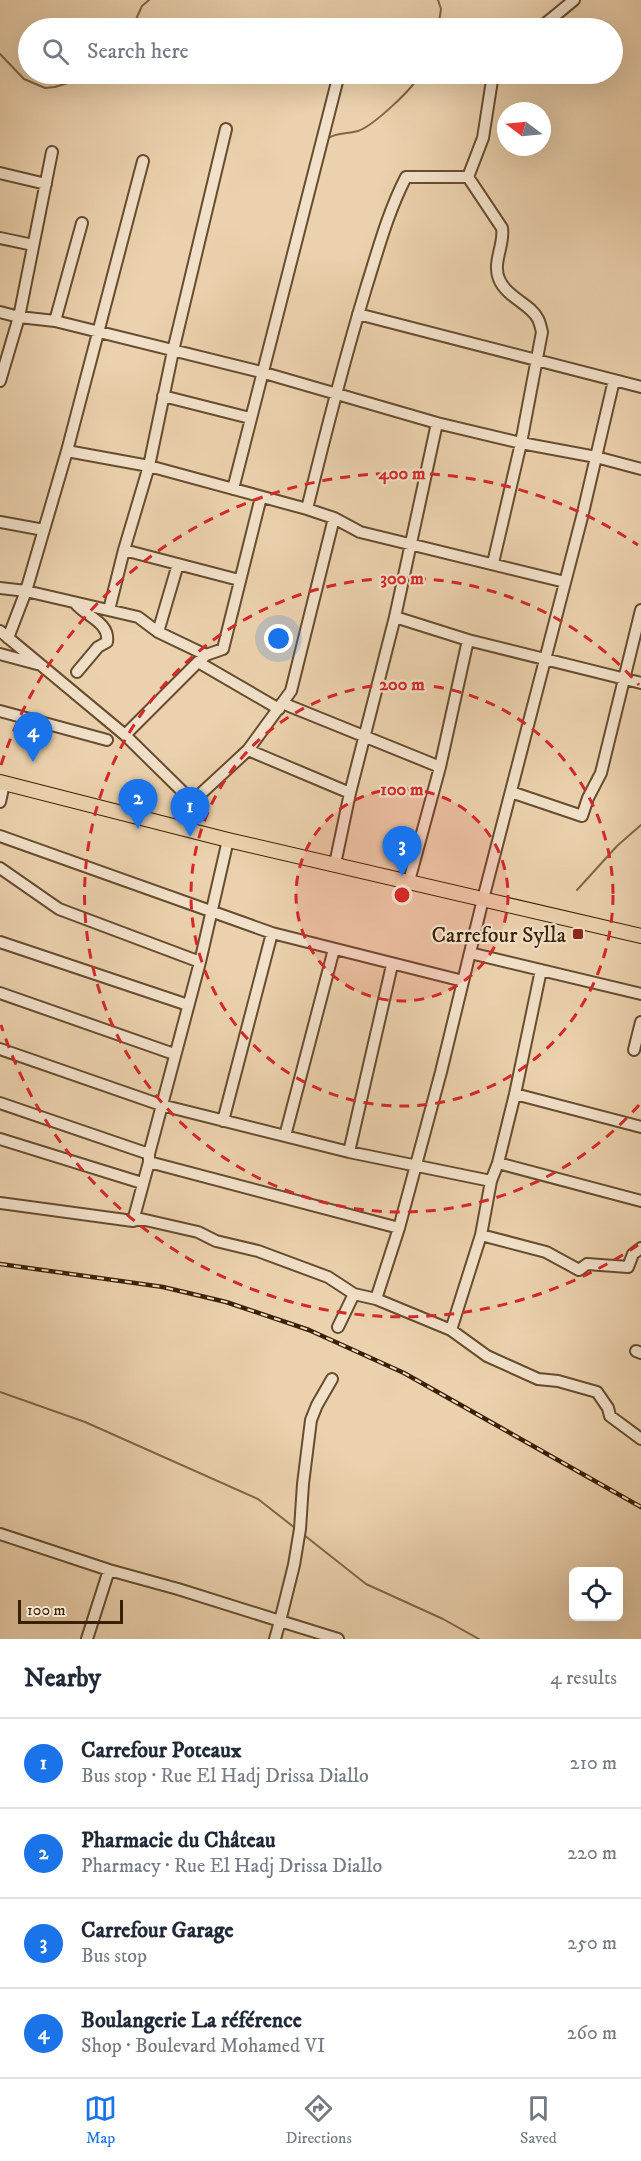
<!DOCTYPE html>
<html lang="en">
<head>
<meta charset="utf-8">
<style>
  :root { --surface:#fff; --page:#f6f6f7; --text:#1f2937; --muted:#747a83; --line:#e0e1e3; --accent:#1a73e8 }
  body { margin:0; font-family:"IM FELL DW Pica",serif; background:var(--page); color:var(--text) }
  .controls { position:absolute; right:18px; bottom:18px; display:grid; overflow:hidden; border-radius:9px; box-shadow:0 6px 24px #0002 }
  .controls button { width:54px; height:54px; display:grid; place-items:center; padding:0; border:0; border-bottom:2px solid var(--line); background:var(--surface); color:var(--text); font:30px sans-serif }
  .compass { position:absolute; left:497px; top:102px; width:54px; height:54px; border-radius:50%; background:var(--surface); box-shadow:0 6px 24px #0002; rotate:286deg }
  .scale { position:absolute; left:18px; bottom:15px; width:105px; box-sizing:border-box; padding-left:6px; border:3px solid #3a2003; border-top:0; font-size:16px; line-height:21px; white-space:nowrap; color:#3a2003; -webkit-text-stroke:4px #f2e1ca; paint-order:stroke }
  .you { position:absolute; left:279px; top:639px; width:21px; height:21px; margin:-15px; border:4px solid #fff; border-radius:50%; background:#1a73e8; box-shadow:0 0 0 9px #1a73e833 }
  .badge { display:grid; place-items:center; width:39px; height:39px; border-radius:50%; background:var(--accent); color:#fff; font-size:20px; font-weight:700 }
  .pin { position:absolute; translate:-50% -50px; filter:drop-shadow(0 2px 3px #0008) }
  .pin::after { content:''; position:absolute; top:32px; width:21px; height:18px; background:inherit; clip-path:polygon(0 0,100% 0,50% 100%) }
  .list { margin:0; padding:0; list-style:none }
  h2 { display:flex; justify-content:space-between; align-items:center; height:78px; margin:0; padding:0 24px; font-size:26px }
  h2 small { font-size:20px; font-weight:400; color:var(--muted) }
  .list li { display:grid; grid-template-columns:39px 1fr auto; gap:18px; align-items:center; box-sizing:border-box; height:90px; padding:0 24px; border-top:2px solid var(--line) }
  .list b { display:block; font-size:22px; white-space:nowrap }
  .list p { margin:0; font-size:20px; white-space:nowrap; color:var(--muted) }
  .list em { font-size:20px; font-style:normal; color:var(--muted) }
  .icon { flex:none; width:33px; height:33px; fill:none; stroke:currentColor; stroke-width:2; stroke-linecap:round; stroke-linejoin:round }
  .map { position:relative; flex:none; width:641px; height:1639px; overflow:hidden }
  .search { position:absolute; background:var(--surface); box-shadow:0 6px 24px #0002; left:18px; right:18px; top:18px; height:66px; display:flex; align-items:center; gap:15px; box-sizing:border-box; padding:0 21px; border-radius:33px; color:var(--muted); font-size:22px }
  .sheet { height:438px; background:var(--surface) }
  nav { display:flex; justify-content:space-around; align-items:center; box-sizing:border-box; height:84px; border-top:2px solid var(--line); background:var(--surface); font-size:16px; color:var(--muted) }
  nav a { display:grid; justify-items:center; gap:3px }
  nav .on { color:var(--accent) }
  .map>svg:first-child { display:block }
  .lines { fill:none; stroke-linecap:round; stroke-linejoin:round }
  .stream { stroke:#806646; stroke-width:2 }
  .minor-casing { stroke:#664c2e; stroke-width:14 }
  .major-casing { stroke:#3a2003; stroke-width:16 }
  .minor { stroke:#f2e1ca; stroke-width:10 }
  .major { stroke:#ebd1ad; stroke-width:14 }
  .rail-casing { stroke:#3a2003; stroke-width:4.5 }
  .rail { stroke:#f2e1ca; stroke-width:2; stroke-dasharray:7; stroke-linecap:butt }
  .ring { fill:none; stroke:#d62828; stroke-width:3; stroke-dasharray:10 8 }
  .poi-dot { fill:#8f2418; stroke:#f2e1ca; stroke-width:2 }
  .labels { text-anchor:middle; stroke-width:4.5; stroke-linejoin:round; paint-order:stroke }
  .poi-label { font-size:22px; fill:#3a2003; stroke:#f2e1ca; text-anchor:end }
  .centre { fill:#d62828; stroke:#f2e1ca; stroke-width:3 }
  .ring-label { font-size:18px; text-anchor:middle; font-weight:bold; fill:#d62828; stroke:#f2e1ca; stroke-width:4.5; stroke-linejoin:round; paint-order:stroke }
</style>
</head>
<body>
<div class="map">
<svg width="641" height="1639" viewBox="0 0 641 1639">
  <rect width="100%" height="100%" fill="#ebd1ad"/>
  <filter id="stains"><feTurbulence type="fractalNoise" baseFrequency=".00333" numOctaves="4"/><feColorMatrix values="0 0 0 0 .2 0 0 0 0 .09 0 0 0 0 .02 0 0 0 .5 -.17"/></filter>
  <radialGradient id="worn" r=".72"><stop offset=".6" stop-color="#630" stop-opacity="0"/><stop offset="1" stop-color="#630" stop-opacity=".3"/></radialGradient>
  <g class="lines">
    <path class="stream" d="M132,28L142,6L149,0
      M438,28L441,9L438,0
      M0,54L24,79L45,88L55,87L96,74
      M326,139C340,131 345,135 358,131C373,126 414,88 420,74
      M577,890L617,846L641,825
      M0,1392L85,1422L258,1499L295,1528
      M304,1535L366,1584L443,1619L479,1639"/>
    <defs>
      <path id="minor" d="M540,28L574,0
        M0,173L46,184
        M0,238L33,245
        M0,312L19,317L55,321L261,372L437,423L521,443L596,457L641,469
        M358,314L641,387
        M55,321L82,223
        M0,381L19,317L52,152
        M163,396L250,418
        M67,451L149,466L307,509L334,518L360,532L565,582
        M233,489L339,74
        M307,509C325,435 344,361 366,288C378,250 388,212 406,177H468
        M0,522L44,530
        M124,550L239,580
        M493,563L521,443L542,332C541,328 540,323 538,319C531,304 507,298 499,279C492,262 505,244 502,228L468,177L483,138L493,74
        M0,588L26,591L138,617L158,632L206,655
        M75,603C85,616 110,622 107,642L98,647L77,672
        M109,610L124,550L149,466L173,351L226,129
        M395,617L468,640L641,683
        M0,631L125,735L185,794L194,800L188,829
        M158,632L178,564
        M8,638L26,591L67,451L143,161
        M0,654L37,664
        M198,662L279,709
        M282,703L440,767
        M0,711L107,740
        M125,735L198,662L206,655L223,649L261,497
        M248,750L350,793
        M511,792L582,816L588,798L601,773L641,610
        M194,800L248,750L291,691L334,518
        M0,802L4,784
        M0,836L272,933L463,981
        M335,864L350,793L395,617L437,423
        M0,868L59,909L200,962
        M409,881L440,767L468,640
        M0,942L188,1005
        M470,953L641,994
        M0,993L174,1054
        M0,1049L161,1105L349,1152L491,1181
        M634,1050L641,1022
        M515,1094L641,1127
        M0,1103L149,1154
        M223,1121L272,933
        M285,1136L334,949
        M0,1139L142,1183
        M349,1152L392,965
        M149,1162L399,1228
        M498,1163L641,1201
        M0,1203L133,1221L141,1219L198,1232L216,1241L258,1251L328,1277L354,1294L376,1299L451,1330L487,1356L538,1379L558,1381L597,1392L608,1408L610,1416L641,1439
        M133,1221L149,1162V1154L200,962L228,840
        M481,1235L546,1252L579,1270L587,1264L628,1267L633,1254L641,1248
        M376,1299L399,1228L441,1072L483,899L582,517L614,380
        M338,1327L354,1294
        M451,1330L481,1235L491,1181L498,1163L515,1094L541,970
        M636,1351L641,1353
        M0,1534L109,1570L178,1589L280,1621L294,1565L300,1529L303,1484L311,1420L317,1405L332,1379
        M87,1639L109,1570
        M275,1639L280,1621L338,1639"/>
      <path id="major" d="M0,782L228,840L641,936"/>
    </defs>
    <use href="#minor" class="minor-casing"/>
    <use href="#major" class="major-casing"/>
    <use href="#minor" class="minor"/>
    <use href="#major" class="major"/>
    <defs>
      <path id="rail" d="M0,1264L163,1287L226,1302L309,1330L404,1373L641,1507"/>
    </defs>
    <use href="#rail" class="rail-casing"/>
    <use href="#rail" class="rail"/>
  </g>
  <circle cx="402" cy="895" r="106" fill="#d62828" fill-opacity=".12"/>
  <g class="ring">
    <circle cx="402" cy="895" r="106"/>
    <circle cx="402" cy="895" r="211"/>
    <path d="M639 1105A317 317 0 1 1 639 685"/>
    <path d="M638 1245A422 422 0 0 1 1 1025M1 765A422 422 0 0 1 638 545"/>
  </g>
  <rect class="poi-dot" x="572" y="928" width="12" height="12" rx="3"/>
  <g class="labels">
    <g class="poi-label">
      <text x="566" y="942">Carrefour Sylla</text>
    </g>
  </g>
  <circle cx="402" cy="895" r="9" class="centre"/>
  <g class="ring-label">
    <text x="402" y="479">400 m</text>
    <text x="402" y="584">300 m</text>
    <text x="402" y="690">200 m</text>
    <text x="402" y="795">100 m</text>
  </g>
  <rect width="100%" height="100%" filter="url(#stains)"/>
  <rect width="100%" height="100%" fill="url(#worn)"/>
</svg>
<div class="controls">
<button><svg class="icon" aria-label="locate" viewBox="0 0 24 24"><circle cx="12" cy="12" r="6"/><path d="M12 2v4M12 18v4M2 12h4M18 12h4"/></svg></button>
</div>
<svg class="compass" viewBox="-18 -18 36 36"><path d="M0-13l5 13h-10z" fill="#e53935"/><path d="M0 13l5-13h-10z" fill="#747a83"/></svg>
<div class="scale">100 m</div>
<div class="you"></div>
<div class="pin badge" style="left:190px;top:837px">1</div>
<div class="pin badge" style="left:138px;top:829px">2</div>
<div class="pin badge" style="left:402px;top:876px">3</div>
<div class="pin badge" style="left:33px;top:762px">4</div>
<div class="search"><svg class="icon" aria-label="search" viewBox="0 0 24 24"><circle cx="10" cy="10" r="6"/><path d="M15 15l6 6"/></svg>Search here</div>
</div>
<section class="sheet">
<h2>Nearby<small>4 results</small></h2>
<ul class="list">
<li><span class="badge">1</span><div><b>Carrefour Poteaux</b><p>Bus stop · Rue El Hadj Drissa Diallo</p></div><em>210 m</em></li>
<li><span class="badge">2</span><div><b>Pharmacie du Château</b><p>Pharmacy · Rue El Hadj Drissa Diallo</p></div><em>220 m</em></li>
<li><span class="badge">3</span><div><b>Carrefour Garage</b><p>Bus stop</p></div><em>250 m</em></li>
<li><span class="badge">4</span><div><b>Boulangerie La référence</b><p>Shop · Boulevard Mohamed VI</p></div><em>260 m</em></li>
</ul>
</section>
<nav>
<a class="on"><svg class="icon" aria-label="map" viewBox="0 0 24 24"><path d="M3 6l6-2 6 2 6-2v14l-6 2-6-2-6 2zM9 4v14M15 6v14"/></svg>Map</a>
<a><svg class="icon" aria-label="directions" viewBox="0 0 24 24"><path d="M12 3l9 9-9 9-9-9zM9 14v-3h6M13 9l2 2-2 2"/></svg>Directions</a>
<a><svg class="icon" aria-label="saved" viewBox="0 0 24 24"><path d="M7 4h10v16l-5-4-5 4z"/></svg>Saved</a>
</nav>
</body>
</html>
